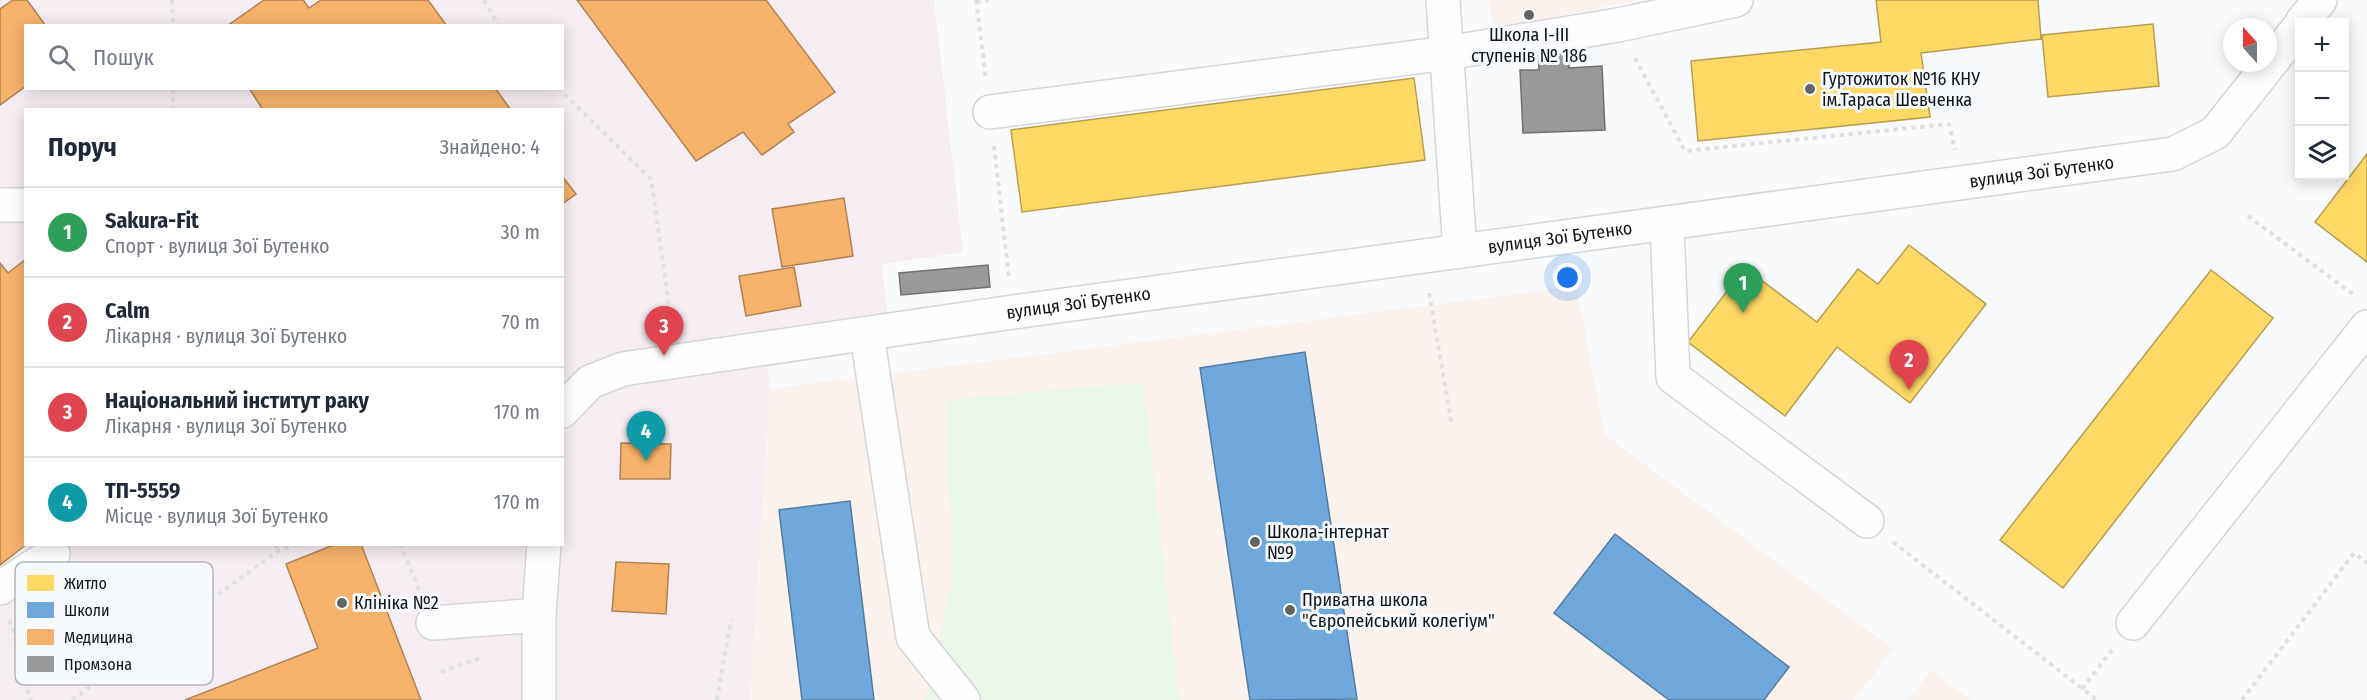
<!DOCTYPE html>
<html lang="uk">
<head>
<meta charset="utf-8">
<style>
  :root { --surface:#fff; --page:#f6f6f7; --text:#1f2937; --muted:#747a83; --line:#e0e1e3; --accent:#ea580c }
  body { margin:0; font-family:"Fira Sans Condensed",sans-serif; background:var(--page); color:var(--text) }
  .controls { position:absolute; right:18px; top:18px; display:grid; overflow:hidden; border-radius:0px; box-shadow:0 3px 15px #0003 }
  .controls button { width:54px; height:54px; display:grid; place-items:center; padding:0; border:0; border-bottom:2px solid var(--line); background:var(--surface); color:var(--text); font:30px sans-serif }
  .compass { position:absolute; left:2223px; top:18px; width:54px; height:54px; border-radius:50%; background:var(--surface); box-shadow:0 3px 15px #0003; rotate:339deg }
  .you { position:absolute; left:1568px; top:278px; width:21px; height:21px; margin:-15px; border:4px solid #fff; border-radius:50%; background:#1a73e8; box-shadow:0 0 0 9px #1a73e833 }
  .badge { display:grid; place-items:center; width:39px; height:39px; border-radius:50%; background:var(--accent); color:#fff; font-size:20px; font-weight:700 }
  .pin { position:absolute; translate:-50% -50px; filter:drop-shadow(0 2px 3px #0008) }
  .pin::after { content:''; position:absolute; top:32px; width:21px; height:18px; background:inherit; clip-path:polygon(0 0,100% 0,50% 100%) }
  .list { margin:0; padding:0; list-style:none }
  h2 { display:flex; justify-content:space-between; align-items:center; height:78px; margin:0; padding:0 24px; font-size:26px }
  h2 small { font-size:20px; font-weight:400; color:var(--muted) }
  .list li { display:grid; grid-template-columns:39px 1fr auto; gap:18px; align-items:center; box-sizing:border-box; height:90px; padding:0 24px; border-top:2px solid var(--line) }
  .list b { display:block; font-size:22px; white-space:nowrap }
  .list p { margin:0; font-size:20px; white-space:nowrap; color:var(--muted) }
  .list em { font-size:20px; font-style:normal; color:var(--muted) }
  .icon { flex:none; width:33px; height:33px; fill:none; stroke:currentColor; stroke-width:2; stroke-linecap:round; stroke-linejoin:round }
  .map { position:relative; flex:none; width:2367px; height:700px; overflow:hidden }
  .search { position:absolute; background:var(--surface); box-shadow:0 3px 15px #0003; left:24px; top:24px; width:540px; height:66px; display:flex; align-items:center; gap:15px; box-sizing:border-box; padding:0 21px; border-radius:0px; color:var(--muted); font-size:22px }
  .panel { position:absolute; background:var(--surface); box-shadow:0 3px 15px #0003; left:24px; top:108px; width:540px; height:438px; border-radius:0px }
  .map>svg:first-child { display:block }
  .education { fill:#fbf2ed }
  .medical { fill:#f6edf2; fill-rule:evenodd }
  .green { fill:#e9f6e8 }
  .homes { fill:#ffd966; stroke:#b89e4e; stroke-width:1.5 }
  .schools { fill:#6fa8dc; stroke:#537ca1; stroke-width:1.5 }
  .health { fill:#f6b26b; stroke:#b28352; stroke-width:1.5 }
  .industry { fill:#999; stroke:#707172; stroke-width:1.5 }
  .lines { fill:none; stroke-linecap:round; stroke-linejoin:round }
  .minor-casing { stroke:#d4d6d8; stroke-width:36 }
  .path { stroke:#dfe0e1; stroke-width:4; stroke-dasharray:4.5 4.5; stroke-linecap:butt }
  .minor { stroke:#fefeff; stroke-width:33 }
  .poi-dot { fill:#626466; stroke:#f6fafe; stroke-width:2 }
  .labels { text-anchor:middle; stroke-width:6; stroke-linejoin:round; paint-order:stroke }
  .poi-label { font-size:18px; fill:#121416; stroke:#f6fafe; text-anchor:start }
  .street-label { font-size:18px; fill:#121416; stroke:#f6fafe }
  .key { fill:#f6fafe; stroke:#b2b5b8; stroke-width:1.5 }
  .key-label { font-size:16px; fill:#121416 }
</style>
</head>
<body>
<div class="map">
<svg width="2367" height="700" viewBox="0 0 2367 700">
  <rect width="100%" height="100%" fill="#f8fafc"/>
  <path class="education" d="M1489,0H1639L1494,29Z
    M1576,287L1605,435L1893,649L1854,700H750L770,389Z
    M1931,670L1970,700H1908Z"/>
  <path class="medical" d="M0,0H934L963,252L882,264L888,317L765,350L770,389L750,700H0ZM26,26H562V88H26ZM26,110H562V544H26Z"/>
  <path class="green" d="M1143,382L1179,700H925L953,577L946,400Z"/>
  <path class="homes" d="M1876,0H2038L2041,39L1921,53L1930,117L1698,141L1691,61L1881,42Z
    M2153,24L2159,86L2048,97L2042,35Z
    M1414,78L1425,160L1022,212L1011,130Z
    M2367,154V262L2315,222Z
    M1909,245L1986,304L1910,403L1837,347L1785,416L1688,342L1745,268L1817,322L1858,269L1878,284Z
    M2211,270L2273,318L2063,588L2000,540Z"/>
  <path class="schools" d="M1305,352L1357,699L1250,700L1200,368Z
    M850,501L874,700H802L779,510Z
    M1615,534L1789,667L1764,700H1669L1554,613Z"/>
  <path class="health" d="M13,0H27L46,26H26V86L0,105V9Z
    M264,0H303L309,8L321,0H428L447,26H227Z
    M577,0H766L835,92L788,124L794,132L762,155L743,132L696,161Z
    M249,88H495L511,110H263Z
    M562,176L576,194L562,204Z
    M844,198L853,256L782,267L772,209Z
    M26,259L27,544L0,565V263L8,273Z
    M794,267L801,306L746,316L739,276Z
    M621,443L671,444L670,479H620Z
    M336,544H361L421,700H185L318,648L286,564Z
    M616,562L669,564L666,614L612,611Z"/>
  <path class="industry" d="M1568,46L1569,68L1602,66L1605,130L1523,133L1520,70H1539L1538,47Z
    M988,265L990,287L901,295L899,273Z"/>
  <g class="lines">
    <defs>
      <g id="minor">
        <path d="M1443,0L1460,251"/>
        <path d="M2302,22L2320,0"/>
        <path d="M990,112L1447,53L1618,25L1736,0"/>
        <path d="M0,205H26"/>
        <path d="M1667,223L1673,377L1867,521"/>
        <path d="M867,335L913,637L963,700"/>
        <path id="s1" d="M562,411L590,382L623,369L1013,312L2173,154L2215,133L2300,26"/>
        <path d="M0,588L53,554"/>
        <path d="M433,623L539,615"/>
        <path d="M2133,623L2367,327"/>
        <path d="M539,700V615L544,544"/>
      </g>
    </defs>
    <use href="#minor" class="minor-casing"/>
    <path class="path" d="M172,0L173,26
      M484,0L499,26
      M976,0L986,79
      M976,2L989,0
      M1635,58L1685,151L1949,124L1955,150
      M173,88V110
      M558,88L651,179L672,326
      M994,146L1009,279
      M2248,216L2354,295
      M1429,293L1452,426
      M1893,542L2097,700
      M275,544L278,551
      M400,544L420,592
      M9,620L13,630L21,671L31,700
      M441,672L483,657
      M2082,689L2112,650
      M72,700L278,551L299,544
      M717,700L731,619
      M2242,700L2354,553L2367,563"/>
    <use href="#minor" class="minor"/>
  </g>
  <g class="poi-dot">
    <circle cx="1529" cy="15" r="6"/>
    <circle cx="1810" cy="89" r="6"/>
    <circle cx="1255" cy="542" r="6"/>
    <circle cx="342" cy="603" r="6"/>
    <circle cx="1290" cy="610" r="6"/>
  </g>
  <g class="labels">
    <g class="poi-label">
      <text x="1529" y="41" text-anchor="middle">Школа І-ІІІ<tspan x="1529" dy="21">ступенів № 186</tspan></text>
      <text x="1822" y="85">Гуртожиток №16 КНУ<tspan x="1822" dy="21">ім.Тараса Шевченка</tspan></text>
      <text x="1267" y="538">Школа-інтернат<tspan x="1267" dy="21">№9</tspan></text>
      <text x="1302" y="606">Приватна школа<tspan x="1302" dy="21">"Європейський колегіум"</tspan></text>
      <text x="354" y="609">Клініка №2</text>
    </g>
    <g class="street-label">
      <text dy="6" stroke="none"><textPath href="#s1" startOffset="1508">вулиця Зої Бутенко</textPath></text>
      <text dy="6" stroke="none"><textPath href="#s1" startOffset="1022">вулиця Зої Бутенко</textPath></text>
      <text dy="6" stroke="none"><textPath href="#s1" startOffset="536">вулиця Зої Бутенко</textPath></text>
    </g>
  </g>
  <rect x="15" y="562" width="198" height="123" rx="9" class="key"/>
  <rect x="27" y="575" width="27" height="16" fill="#ffd966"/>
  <rect x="27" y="602" width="27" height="16" fill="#6fa8dc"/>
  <rect x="27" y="629" width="27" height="16" fill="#f6b26b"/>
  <rect x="27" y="656" width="27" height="16" fill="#999"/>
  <g class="key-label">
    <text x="64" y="589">Житло</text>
    <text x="64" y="616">Школи</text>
    <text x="64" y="643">Медицина</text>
    <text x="64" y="670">Промзона</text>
  </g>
</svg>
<div class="controls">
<button>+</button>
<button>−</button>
<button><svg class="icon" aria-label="layers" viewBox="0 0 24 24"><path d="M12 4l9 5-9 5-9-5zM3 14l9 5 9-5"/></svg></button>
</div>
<svg class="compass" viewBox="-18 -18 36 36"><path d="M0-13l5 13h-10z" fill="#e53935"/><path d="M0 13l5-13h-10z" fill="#747a83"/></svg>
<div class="you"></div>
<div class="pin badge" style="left:1743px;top:313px;background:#2e9e5b">1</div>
<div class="pin badge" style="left:1909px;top:390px;background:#e0444e">2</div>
<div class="pin badge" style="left:664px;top:356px;background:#e0444e">3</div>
<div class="pin badge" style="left:646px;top:461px;background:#0f9aa8">4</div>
<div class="search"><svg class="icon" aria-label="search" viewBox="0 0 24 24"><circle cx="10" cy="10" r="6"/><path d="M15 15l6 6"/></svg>Пошук</div>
<section class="panel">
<h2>Поруч<small>Знайдено: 4</small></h2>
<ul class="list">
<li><span class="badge" style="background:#2e9e5b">1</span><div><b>Sakura-Fit</b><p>Спорт · вулиця Зої Бутенко</p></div><em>30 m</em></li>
<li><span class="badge" style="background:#e0444e">2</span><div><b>Calm</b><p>Лікарня · вулиця Зої Бутенко</p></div><em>70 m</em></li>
<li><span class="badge" style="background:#e0444e">3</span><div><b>Національний інститут раку</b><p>Лікарня · вулиця Зої Бутенко</p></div><em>170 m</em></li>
<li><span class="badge" style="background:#0f9aa8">4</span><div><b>ТП-5559</b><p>Місце · вулиця Зої Бутенко</p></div><em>170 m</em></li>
</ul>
</section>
</div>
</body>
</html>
